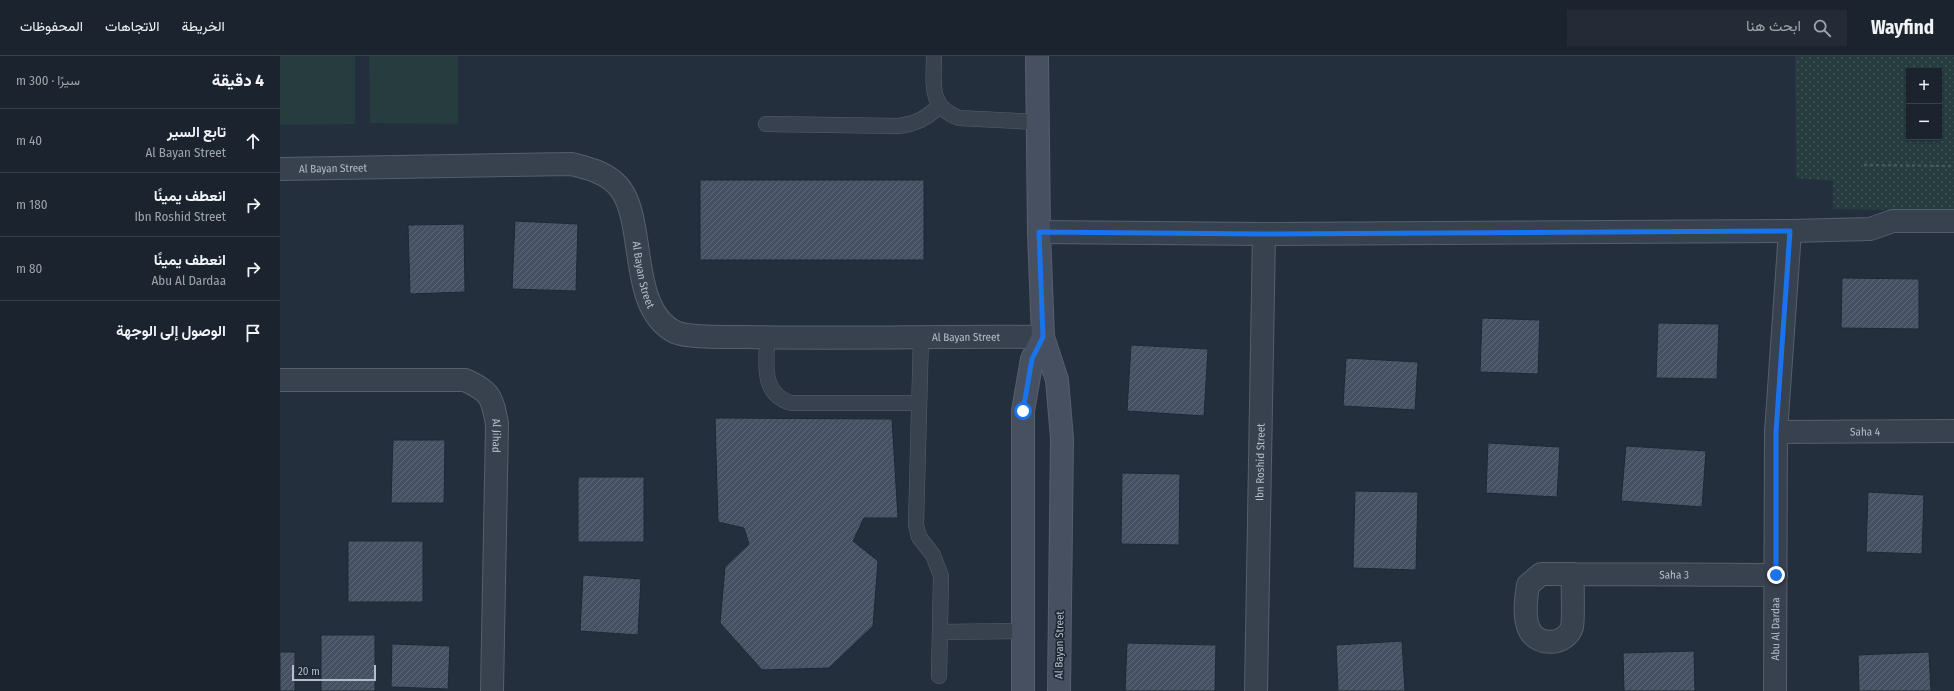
<!DOCTYPE html>
<html lang="ar">
<head>
<meta charset="utf-8">
<style>
  :root { --surface:#1b232e; --page:#242b36; --text:#f1f3f6; --muted:#a0a4aa; --line:#39404a }
  body { margin:0; font-family:"Fira Sans Condensed",Vazirmatn,sans-serif; background:var(--page); color:var(--text); direction:rtl }
  .controls { position:absolute; right:12px; top:12px; display:grid; overflow:hidden; border-radius:0px; box-shadow:0 1px 3px #0004 }
  .controls button { width:36px; height:36px; display:grid; place-items:center; padding:0; border:0; border-bottom:1px solid var(--line); background:var(--surface); color:var(--text); font:20px sans-serif }
  .scale { position:absolute; left:12px; bottom:10px; width:84px; box-sizing:border-box; padding-left:4px; border:2px solid #b4bcc9; border-top:0; font-size:11px; line-height:14px; white-space:nowrap; color:#b4bcc9; -webkit-text-stroke:3px #1d2633; paint-order:stroke }
  .stop { position:absolute; width:12px; height:12px; margin:-9px; border:3px solid #1a73e8; border-radius:50%; background:#fff }
  .stop.end { background:#1a73e8; border-color:#fff; box-shadow:0 1px 4px #0008 }
  .list { margin:0; padding:0; list-style:none }
  h2 { display:flex; justify-content:space-between; align-items:center; height:52px; margin:0; padding:0 16px; font-size:17px }
  h2 small { font-size:13px; font-weight:400; color:var(--muted) }
  .list li { display:grid; grid-template-columns:26px 1fr auto; gap:12px; align-items:center; box-sizing:border-box; height:64px; padding:0 16px; border-top:1px solid var(--line) }
  .list b { display:block; font-size:15px; white-space:nowrap }
  .list p { margin:0; font-size:13px; white-space:nowrap; color:var(--muted) }
  .list em { font-size:13px; font-style:normal; color:var(--muted) }
  .icon { flex:none; width:22px; height:22px; fill:none; stroke:currentColor; stroke-width:2; stroke-linecap:round; stroke-linejoin:round }
  .map { position:relative; flex:none; width:1674px; height:635px; overflow:hidden; direction:ltr }
  header { display:flex; align-items:center; gap:24px; box-sizing:border-box; height:56px; padding:0 20px; background:var(--surface); border-bottom:1px solid var(--line) }
  header strong { font-size:19px }
  nav { display:flex; gap:22px; margin-inline-start:auto; font-size:14px }
  .search { width:280px; height:36px; background:var(--page); display:flex; align-items:center; gap:10px; box-sizing:border-box; padding:0 14px; border-radius:0px; color:var(--muted); font-size:15px }
  main { display:flex }
  aside { flex:1; background:var(--surface) }
  .map>svg:first-child { display:block }
  .park { fill:url(#park-dots); fill-rule:evenodd }
  .garden { fill:#263c3f }
  .building { fill:url(#building-hatch); stroke:#1f2835 }
  .lines { fill:none; stroke-linecap:round; stroke-linejoin:round }
  .lane-casing { stroke:#565f6c; stroke-width:16 }
  .street-casing { stroke:#565f6c; stroke-width:24 }
  .secondary-casing { stroke:#565f6c; stroke-width:24 }
  .path { stroke:#44595c; stroke-width:2.5; stroke-dasharray:3 3; stroke-linecap:butt }
  .lane { stroke:#38414e; stroke-width:15 }
  .street { stroke:#38414e; stroke-width:22 }
  .secondary { stroke:#465061; stroke-width:22 }
  .route { stroke:#1a73e8; stroke-width:5 }
  .labels { text-anchor:middle; stroke-width:3.5; stroke-linejoin:round; paint-order:stroke }
  .street-label { font-size:11px; fill:#b4bcc9; stroke:#1d2633 }
</style>
</head>
<body>
<header>
<strong>Wayfind</strong>
<div class="search"><svg class="icon" aria-label="search" viewBox="0 0 24 24"><circle cx="10" cy="10" r="6"/><path d="M15 15l6 6"/></svg>ابحث هنا</div>
<nav><a>الخريطة</a><a>الاتجاهات</a><a>المحفوظات</a></nav>
</header>
<main>
<div class="map">
<svg width="1674" height="635" viewBox="0 0 1674 635">
  <defs>
    <pattern id="park-dots" width="8" height="8" patternUnits="userSpaceOnUse"><rect width="8" height="8" fill="#263c3f"/><path d="M2 2h.1M6 6h.1" fill="none" stroke="#435659" stroke-width="1.8" stroke-linecap="round"/></pattern>
    <pattern id="building-hatch" width="6" height="6" patternUnits="userSpaceOnUse"><rect width="6" height="6" fill="#455162"/><path d="M-1 1l2-2M0 6l6-6M5 7l2-2" fill="none" stroke="#5d6877"/></pattern>
  </defs>
  <rect width="100%" height="100%" fill="#242f3e"/>
  <path class="park" d="M1515,0H1674V155L1553,153V125L1516,122ZM1629,15H1659V81H1629Z"/>
  <path class="garden" d="M0,0H75V68L0,69Z
    M89,0H178V68L90,67Z"/>
  <path class="building" d="M420,124H644V204H420Z
    M235,165L298,168L296,235L232,233Z
    M184,168L185,236L130,238L128,169Z
    M1562,222L1639,223V273L1561,272Z
    M1202,262L1260,264L1258,318L1200,316Z
    M1378,267L1439,268L1437,323L1376,322Z
    M851,289L928,293L924,360L847,355Z
    M1066,302L1138,306L1135,354L1063,350Z
    M435,362L612,363L618,462H584L573,485L598,505L593,570L549,612L482,614L440,567L445,511L469,488L464,472L438,466Z
    M113,384H165L164,447H111Z
    M1208,387L1280,391L1277,441L1206,437Z
    M1346,390L1426,395L1422,451L1341,445Z
    M842,417L900,418L899,489L841,488Z
    M298,421H364V486H298Z
    M1075,435L1138,436L1136,514L1073,512Z
    M1588,436L1644,439L1642,498L1586,496Z
    M68,485H143V546H68Z
    M303,519L361,523L358,579L300,575Z
    M41,579H95V635H41Z
    M1122,585L1125,635H1058L1056,589Z
    M847,587L936,589L935,635H845Z
    M112,588L170,590L168,633L111,631Z
    M1414,595L1415,635H1344L1343,597Z
    M0,596H15V635H0Z
    M1649,596L1651,635H1579L1578,599Z"/>
  <g class="lines">
    <defs>
      <path id="lane" d="M654,0C654,28 648,51 679,62L757,66
        M486,68L618,70C636,68 647,62 659,50
        M641,280L636,469L639,481L653,499L661,520L659,620
        M487,282C487,308 480,337 511,347H639
        M660,576L743,575"/>
      <g id="street">
        <path id="s1" d="M0,113L292,108C307,112 321,115 333,125C370,154 344,250 395,276C408,282 451,281 467,281C566,283 664,280 763,281"/>
        <path d="M759,176L984,178L1510,175L1590,173L1613,165H1674"/>
        <path id="s2" d="M0,324H185C211,336 212,341 217,368L212,635"/>
        <path id="s3" d="M1496,376L1674,375"/>
        <path id="s4" d="M1293,518C1292,529 1294,562 1292,571C1286,589 1259,591 1250,575C1243,563 1246,542 1248,529L1261,518H1293L1496,519"/>
        <path id="s5" d="M976,635L984,178"/>
        <path id="s6" d="M1495,635L1496,376L1510,175"/>
      </g>
      <path id="secondary" d="M757,0L759,176L763,281L777,324L782,382L779,635
        M743,635V355L752,303L763,281"/>
    </defs>
    <use href="#lane" class="lane-casing"/>
    <use href="#street" class="street-casing"/>
    <use href="#secondary" class="secondary-casing"/>
    <path class="path" d="M1584,109L1674,110"/>
    <use href="#lane" class="lane"/>
    <use href="#street" class="street"/>
    <use href="#secondary" class="secondary"/>
  </g>
  <g class="lines">
    <path class="route" d="M743,355L752,303L763,281L759,176L984,178L1510,175L1496,376V519"/>
  </g>
  <g class="labels">
    <g class="street-label">
      <text dy="4" stroke="none"><textPath href="#s1" startOffset="53">Al Bayan Street</textPath></text>
      <text dy="4" stroke="none"><textPath href="#s1" startOffset="437">Al Bayan Street</textPath></text>
      <text dy="4" stroke="none"><textPath href="#s1" startOffset="797">Al Bayan Street</textPath></text>
      <text dy="4" stroke="none"><textPath href="#s3" startOffset="89">Saha 4</textPath></text>
      <text dy="4" stroke="none"><textPath href="#s2" startOffset="255">Al Jihad</textPath></text>
      <text dy="4" stroke="none"><textPath href="#s5" startOffset="229">Ibn Roshid Street</textPath></text>
      <text dy="4" stroke="none"><textPath href="#s4" startOffset="302">Saha 3</textPath></text>
      <text dy="4" stroke="none"><textPath href="#s6" startOffset="62">Abu Al Dardaa</textPath></text>
      <text transform="translate(779 589) rotate(-89)" y="4">Al Bayan Street</text>
    </g>
  </g>
</svg>
<div class="controls">
<button>+</button>
<button>−</button>
</div>
<div class="scale">20 m</div>
<div class="stop" style="left:743px;top:355px"></div>
<div class="stop end" style="left:1496px;top:519px"></div>
</div>
<aside>
<h2>4 دقيقة<small>سيرًا · 300 m</small></h2>
<ul class="list">
<li><svg class="icon" aria-label="ahead" viewBox="0 0 24 24"><path d="M12 20V5M6 11l6-6 6 6"/></svg><div><b>تابع السير</b><p>Al Bayan Street</p></div><em>40 m</em></li>
<li><svg class="icon" aria-label="right" viewBox="0 0 24 24"><path d="M7 20v-9h11M14 6l5 5-5 5"/></svg><div><b>انعطف يمينًا</b><p>Ibn Roshid Street</p></div><em>180 m</em></li>
<li><svg class="icon" aria-label="right" viewBox="0 0 24 24"><path d="M7 20v-9h11M14 6l5 5-5 5"/></svg><div><b>انعطف يمينًا</b><p>Abu Al Dardaa</p></div><em>80 m</em></li>
<li><svg class="icon" aria-label="arrive" viewBox="0 0 24 24"><path d="M6 21V4h12l-3 4 3 4H6"/></svg><div><b>الوصول إلى الوجهة</b></div></li>
</ul>
</aside>
</main>
</body>
</html>
